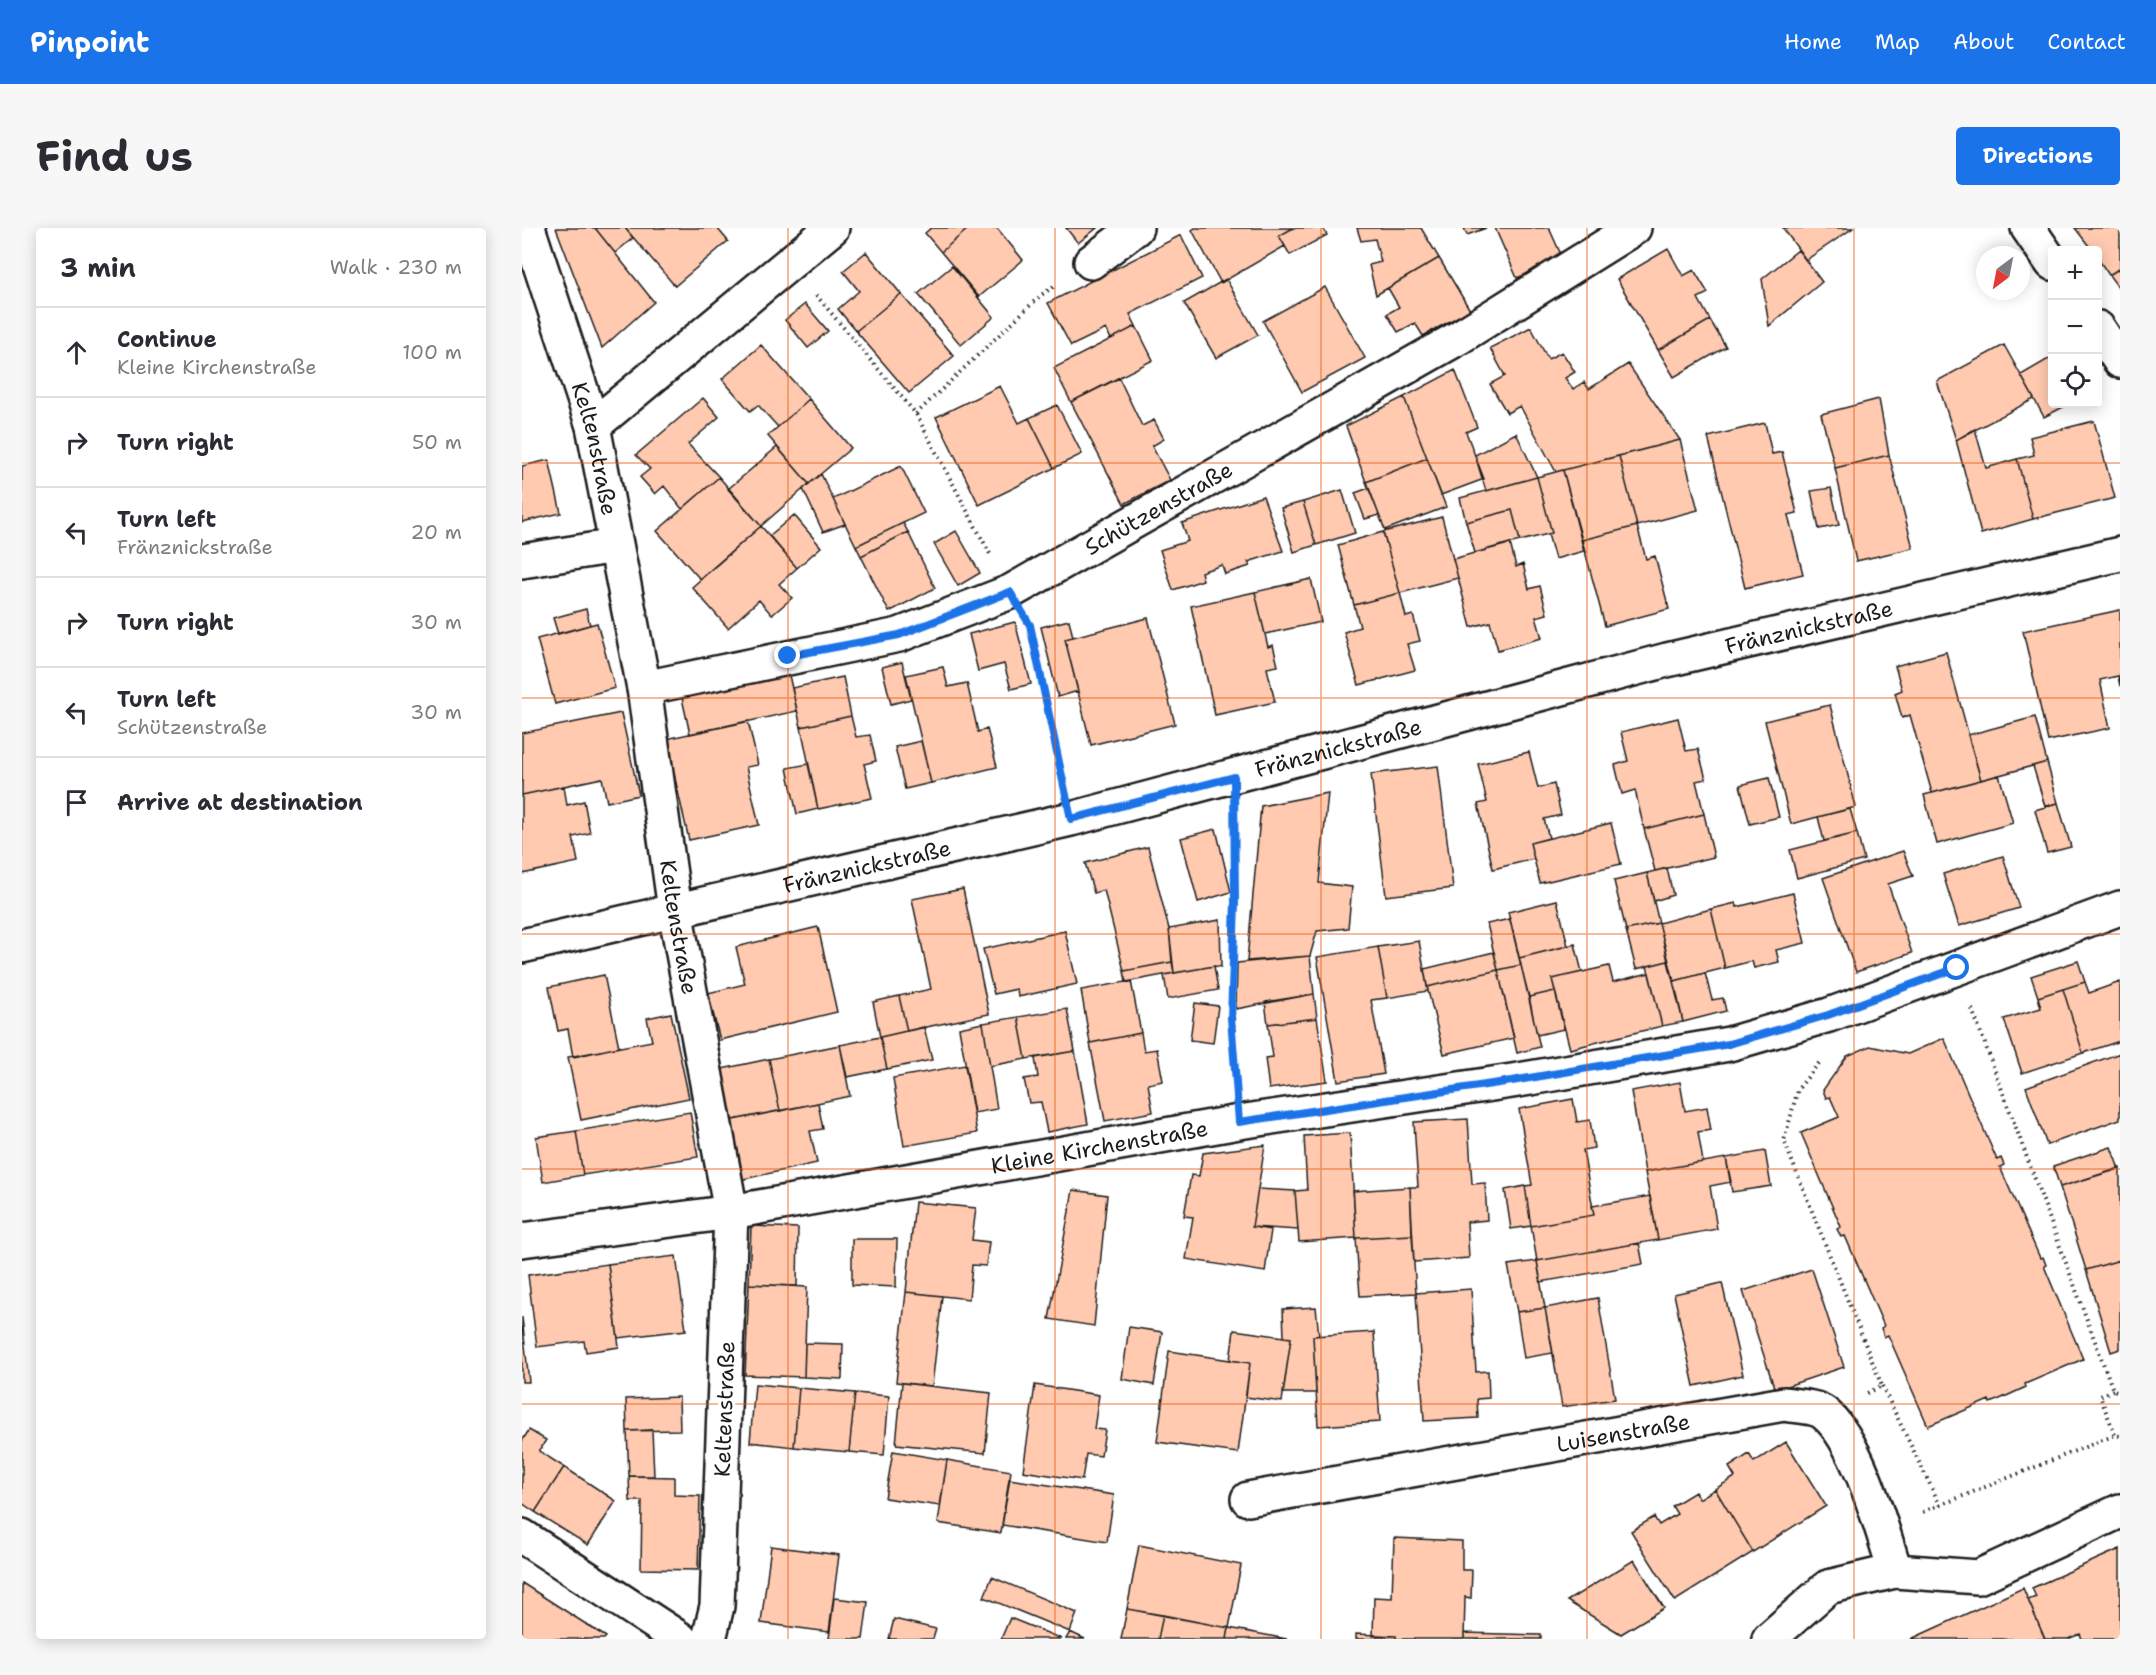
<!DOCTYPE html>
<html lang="en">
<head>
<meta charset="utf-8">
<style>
  :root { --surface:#fff; --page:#f7f7f7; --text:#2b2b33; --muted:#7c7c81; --line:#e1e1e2; --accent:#1a73e8 }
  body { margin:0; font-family:"Shantell Sans",sans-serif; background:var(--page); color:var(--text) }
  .controls { position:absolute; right:18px; top:18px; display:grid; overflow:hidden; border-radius:6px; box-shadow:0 3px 15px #0003 }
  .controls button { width:54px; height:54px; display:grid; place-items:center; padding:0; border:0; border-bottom:2px solid var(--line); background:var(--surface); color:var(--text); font:30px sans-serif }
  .compass { position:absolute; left:1454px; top:18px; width:54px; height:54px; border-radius:50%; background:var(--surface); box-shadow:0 3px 15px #0003; rotate:212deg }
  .stop { position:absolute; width:18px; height:18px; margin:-14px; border:4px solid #1a73e8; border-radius:50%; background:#fff }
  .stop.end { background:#1a73e8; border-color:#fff; box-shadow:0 2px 6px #0008 }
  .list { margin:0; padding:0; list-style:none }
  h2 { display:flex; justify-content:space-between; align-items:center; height:78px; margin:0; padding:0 24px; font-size:26px }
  h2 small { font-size:20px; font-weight:400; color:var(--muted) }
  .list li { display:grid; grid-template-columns:39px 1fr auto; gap:18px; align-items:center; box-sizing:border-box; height:90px; padding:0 24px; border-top:2px solid var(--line) }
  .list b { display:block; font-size:22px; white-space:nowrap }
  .list p { margin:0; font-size:20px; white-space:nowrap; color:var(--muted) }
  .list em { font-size:20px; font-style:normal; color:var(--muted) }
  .icon { flex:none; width:33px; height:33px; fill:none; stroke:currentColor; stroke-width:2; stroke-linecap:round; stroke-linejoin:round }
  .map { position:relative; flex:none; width:1598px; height:1411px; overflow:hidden; border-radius:6px }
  header { display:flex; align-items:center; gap:36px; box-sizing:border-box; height:84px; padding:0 30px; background:var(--accent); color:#fff }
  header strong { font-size:28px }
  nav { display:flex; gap:33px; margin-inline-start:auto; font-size:21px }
  .intro { display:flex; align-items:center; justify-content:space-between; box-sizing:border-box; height:144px; padding:0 36px }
  h1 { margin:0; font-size:42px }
  .button { padding:15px 27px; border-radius:6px; background:var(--accent); color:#fff; font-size:21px; font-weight:700 }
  main { display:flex; gap:36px; padding:0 36px }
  aside { flex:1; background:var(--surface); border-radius:6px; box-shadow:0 3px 15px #0003 }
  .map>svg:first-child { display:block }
  .building { fill:#ffcab0; stroke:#1c1c1c; stroke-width:1.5 }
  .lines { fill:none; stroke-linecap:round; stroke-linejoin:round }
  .minor-casing { stroke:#1c1c1c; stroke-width:38 }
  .tertiary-casing { stroke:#1c1c1c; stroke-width:38 }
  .path { stroke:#1c1c1c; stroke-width:4; stroke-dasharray:1.5 4.5; stroke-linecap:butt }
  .minor { stroke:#fff; stroke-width:33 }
  .tertiary { stroke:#fff; stroke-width:33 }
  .route { stroke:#1a73e8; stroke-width:8 }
  .grid { fill:none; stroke:#e8590c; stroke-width:1.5; stroke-opacity:0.55 }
  .labels { text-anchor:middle; stroke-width:6; stroke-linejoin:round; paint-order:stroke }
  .street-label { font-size:22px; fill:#1c1c1c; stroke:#fff }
</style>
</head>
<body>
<header>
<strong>Pinpoint</strong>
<nav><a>Home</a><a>Map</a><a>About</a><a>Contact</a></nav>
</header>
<div class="intro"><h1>Find us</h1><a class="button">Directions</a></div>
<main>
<aside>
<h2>3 min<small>Walk · 230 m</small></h2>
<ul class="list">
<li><svg class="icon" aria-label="ahead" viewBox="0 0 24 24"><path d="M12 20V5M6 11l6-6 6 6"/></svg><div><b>Continue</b><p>Kleine Kirchenstraße</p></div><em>100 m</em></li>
<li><svg class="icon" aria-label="right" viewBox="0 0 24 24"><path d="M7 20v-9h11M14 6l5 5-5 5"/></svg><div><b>Turn right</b></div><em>50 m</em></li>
<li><svg class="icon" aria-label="left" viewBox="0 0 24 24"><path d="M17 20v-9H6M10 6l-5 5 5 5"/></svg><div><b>Turn left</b><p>Fränznickstraße</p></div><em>20 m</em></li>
<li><svg class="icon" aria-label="right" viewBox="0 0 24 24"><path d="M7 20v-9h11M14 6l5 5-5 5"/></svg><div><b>Turn right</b></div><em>30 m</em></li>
<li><svg class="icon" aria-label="left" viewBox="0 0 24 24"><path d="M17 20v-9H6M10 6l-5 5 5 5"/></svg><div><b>Turn left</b><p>Schützenstraße</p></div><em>30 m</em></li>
<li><svg class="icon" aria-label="arrive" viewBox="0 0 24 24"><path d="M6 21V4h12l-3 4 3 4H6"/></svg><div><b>Arrive at destination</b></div></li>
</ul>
</aside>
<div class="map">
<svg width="1598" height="1411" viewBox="0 0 1598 1411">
  <rect width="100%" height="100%" fill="#fff"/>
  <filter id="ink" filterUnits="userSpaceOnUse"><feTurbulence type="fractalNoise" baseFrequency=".0167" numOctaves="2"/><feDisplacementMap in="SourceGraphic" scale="12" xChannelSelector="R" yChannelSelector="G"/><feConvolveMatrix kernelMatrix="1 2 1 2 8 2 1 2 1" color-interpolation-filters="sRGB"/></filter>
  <g filter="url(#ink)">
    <path class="building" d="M34,0H73L132,74L80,120Z
      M73,0H103L111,10L93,25Z
      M103,0H195L206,13L153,58Z
      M409,0H447L419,24L403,5Z
      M447,0H475L501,32L457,69L419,24Z
      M544,0H575L556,15Z
      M673,0H771L757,8L763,18L699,55L670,2Z
      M771,0H801L805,7L768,27L757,8Z
      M835,0H899L917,30L854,67L847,37L859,34L853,11L839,13Z
      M942,0H964L945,7Z
      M973,0H1027L1041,31L995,50Z
      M1261,0H1331L1284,32Z
      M1553,0H1598V40L1587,47L1576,31V22H1570Z
      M659,7L680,50L608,86L614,98L589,111L584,101L549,118L526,75Z
      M1146,21L1161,48L1172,42L1186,65L1176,70L1188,92L1136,122L1095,51Z
      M1276,22L1300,54L1247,98L1240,51Z
      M344,24L379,66L334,103L316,81L337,63L321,43Z
      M917,30L948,82L901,108L893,95L876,104L865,86L877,79L866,60Z
      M430,38L472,89L439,117L396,66Z
      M1598,40V62L1587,47Z
      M704,51L736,107L694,130L662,75Z
      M803,59L843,130L780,164L741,93Z
      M379,66L432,128L387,165L334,103Z
      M283,76L306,103L286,120L263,92Z
      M1188,92L1204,119L1152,149L1136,122Z
      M614,98L631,132L549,174L532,140Z
      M1009,99L1026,131L1040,124L1053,144L1043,150L1051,161L1062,154L1067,161L1106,136L1158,212L1034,244L998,178L985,185L968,156L983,148L968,120Z
      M239,117L287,171L256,199L236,177L228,183L200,151Z
      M1482,117L1512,171L1434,212L1415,153Z
      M1530,129V176H1547L1522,189L1499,147Z
      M933,142L955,199L944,204L962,251L919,267L882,169Z
      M597,150L620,198L632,192L642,211L630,218L648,252L602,276L549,174Z
      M478,158L497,195L507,190L532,240L457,277L414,189Z
      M882,169L905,230L844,254L824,198Z
      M181,170L197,189L166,216L197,249L160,281L142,258L133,266L118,249L128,241L114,227Z
      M287,171L329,220L287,256L246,208Z
      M1357,171L1367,227L1313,240L1299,186Z
      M535,177L560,226L532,240L507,190Z
      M1572,193L1593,270L1511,291L1495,231L1512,227L1508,209Z
      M1243,195L1250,226L1260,224L1275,285L1266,287L1281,346L1223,360L1186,209Z
      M1453,201L1464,240L1495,231L1511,291L1459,306L1434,212Z
      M994,205L1015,249L964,263L953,227Z
      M1158,212L1176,282L1115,298L1097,228Z
      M255,219L287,256L239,298L206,261Z
      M1367,227L1391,320L1334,333L1313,240Z
      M1097,228L1115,298L1060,312L1041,242Z
      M905,230L924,279L863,302L844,254Z
      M27,232L39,285L0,294V238Z
      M379,238L402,285L334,318L311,271Z
      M1041,242L1062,323L1033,331L1026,306L1030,305L1015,249Z
      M299,246L323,296L301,304L281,261Z
      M197,249L239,298L178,351L135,303Z
      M1015,249L1030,305L998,313L990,282L944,294L938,270Z
      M847,260L857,287L843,291L833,265Z
      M1309,260L1317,297L1297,301L1289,263Z
      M820,262L833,305L794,317L781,274Z
      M741,268L761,323L726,334L728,338L703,346L700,337L679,344L681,352L651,362L638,322L666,313L660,295Z
      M781,274L794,317L772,324L759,280Z
      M990,282L998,313L953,325L944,294Z
      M272,287L299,319L275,340L247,308Z
      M920,289L936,350L878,365L861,304Z
      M381,295L386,304L339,328L334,318Z
      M239,298L275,340L257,356L270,370L250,387L237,372L206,400L170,359Z
      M1115,298L1124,331L1133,328L1147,381L1083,398L1060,312Z
      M434,303L458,345L436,358L412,316Z
      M386,304L413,360L367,384L339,328Z
      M861,304L878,365L832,377L816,317Z
      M988,315L994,339L1001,336L1007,361L1018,358L1025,386L1014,389L1020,410L976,422L968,394L949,399L931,331Z
      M789,351L799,394L743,406L733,364Z
      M733,364L746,419L751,417L756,438L745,440L753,474L693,487L669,378Z
      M878,365L884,389L891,387L898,413L885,416L893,442L837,457L822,404L838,399L832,377Z
      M64,381L68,397L36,406L31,390Z
      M1598,382V458L1596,448L1578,452L1588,500L1526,513L1501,403Z
      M626,390L653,496L569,517L543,411Z
      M547,392L551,409L543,411L556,463L536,469L519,399Z
      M493,394L509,456L489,461L482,436L456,443L447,406Z
      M75,395L93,460L33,476L15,411Z
      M1424,424L1459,552L1410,565L1388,487L1380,490L1373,465L1380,462L1373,438Z
      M380,434L389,471L369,476L360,439Z
      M421,439L426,459L445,455L456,504L465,501L475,539L409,555L384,447Z
      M267,447L275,483L168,506L160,470Z
      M321,449L329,488L279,499L270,460Z
      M1308,477L1334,579L1269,596L1243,493Z
      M99,485L117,567L85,574L80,550L0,567V505Z
      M329,488L334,509L348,507L354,533L342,536L350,570L296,581L279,499Z
      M1513,489L1525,534L1459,552L1446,507Z
      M1156,490L1164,523L1176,521L1184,551L1174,553L1182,586L1122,601L1113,562L1100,566L1093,537L1106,533L1099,504Z
      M226,493L236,537L224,539L237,597L167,612L144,511Z
      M399,513L409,555L383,561L373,519Z
      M1007,524L1016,560L1032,556L1039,587L1022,591L1027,610L1008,615L1012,631L971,641L956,576L965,574L956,536Z
      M1525,534L1536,575L1523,578L1511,538Z
      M286,536L296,581L275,586L265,540Z
      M916,538L931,660L864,668L849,546Z
      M1477,547L1491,595L1415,616L1402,567Z
      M1247,550L1257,589L1228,596L1218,557Z
      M42,558L45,577L62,573L68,605L51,609L56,634L0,646V567Z
      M806,565L797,655L830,659L826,700L795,703L788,728L725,733L739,578Z
      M1536,575L1549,619L1525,625L1513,582Z
      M1328,581L1335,605L1302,613L1296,589Z
      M1182,586L1192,629L1133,643L1122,601Z
      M1089,595L1099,636L1018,655L1008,615Z
      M694,601L709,664L676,674L659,610Z
      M1335,605L1342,632L1275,650L1268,622Z
      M626,619L647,701L650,734L602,743L582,662L572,665L563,635Z
      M1381,623L1391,648L1366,656L1390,725L1334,744L1301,650Z
      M1481,628L1497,680L1437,698L1421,646Z
      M1145,640L1151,667L1132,673L1125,645Z
      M1125,645L1137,695L1104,702L1092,653Z
      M441,661L467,786L385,803L377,768L409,761L390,671Z
      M1271,665L1283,715L1254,722L1257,734L1232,740L1230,733L1203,740L1189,681L1214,675L1215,679Z
      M1035,672L1046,718L997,730L986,684Z
      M1189,681L1203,740L1152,753L1137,695Z
      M988,691L999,737L976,742L965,696Z
      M698,692L699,739L692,738L652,745L647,701Z
      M1137,695L1146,733L1114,741L1104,702Z
      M296,699L315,784L198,812L186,765L223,756L214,719Z
      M543,703L555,756L496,769L495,761L472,766L461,721Z
      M897,713L906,763L865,770L856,719Z
      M1053,716L1060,744L1030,751L1033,763L1007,769L997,730Z
      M856,719L865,770L849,772L862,846L816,853L795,729Z
      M972,724L976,742L905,759L902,741Z
      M788,728L792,766L714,781L715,735Z
      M1146,733L1161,794L1140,798L1125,738Z
      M1556,733L1563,754L1516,769L1509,748Z
      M650,734L652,745L604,754L602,743Z
      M999,737L1018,819L995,825L976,742Z
      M692,738L696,762L646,771L642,747Z
      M1087,738L1091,754L1127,745L1140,798L1048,821L1030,751Z
      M976,742L992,810L922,826L905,759Z
      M1183,745L1190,772L1201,770L1204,783L1161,794L1152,753Z
      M82,747L97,819L51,829L46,801L36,803L27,759Z
      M609,753L619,805L568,815L559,762Z
      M1563,754L1567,765L1598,754V813L1561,825L1541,761Z
      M1541,761L1561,825L1500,845L1482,791L1519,780L1516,769Z
      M1033,763L1042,801L1015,807L1007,769Z
      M792,766L795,790L746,796L743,774Z
      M377,768L385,803L358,809L351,774Z
      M673,775L696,778L691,815L668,812Z
      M545,781L553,823L504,831L496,789Z
      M149,785L167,870L59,892L46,829L130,813L125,790Z
      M496,789L504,831L468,838L461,795Z
      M795,790L805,853L747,861L743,830L751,829L746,796Z
      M461,795L475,881L452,885L437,800Z
      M402,799L410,832L365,841L358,809Z
      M619,805L622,823L635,821L641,853L626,856L631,884L583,893L568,815Z
      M358,809L365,841L325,849L318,817Z
      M1422,810L1475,932L1479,930L1482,937L1478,939L1518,1030L1521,1029L1524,1037L1522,1038L1561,1131L1503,1156L1504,1159L1480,1170L1468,1175L1467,1172L1406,1198L1366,1107L1362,1109L1359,1100L1362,1098L1323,1008L1319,1009L1315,1001L1319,999L1279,905L1317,889L1308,869L1304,870L1301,862L1325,828L1348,818L1386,826Z
      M318,817L328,868L258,883L247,831Z
      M553,823L566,896L525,904L519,874L507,875L502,851L516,849L513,830Z
      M1598,825V891L1525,917L1504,859Z
      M247,831L258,883L205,893L195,842Z
      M443,837L455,905L382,918L371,850Z
      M1158,854L1163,883L1185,879L1189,902L1176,904L1181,934L1123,944L1109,863Z
      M1051,871L1055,894L1068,892L1072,920L1061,922L1072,987L1009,998L1003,958L1010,957L997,881Z
      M296,875L301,901L288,903L295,935L217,952L205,893Z
      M168,884L176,929L61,947L54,903Z
      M946,891L950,956L963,955L965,992L945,994L947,1030L892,1034L888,959H896L892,894Z
      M54,903L61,947L21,954L14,909Z
      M828,905L834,1010L777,1014L773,963L785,962L782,908Z
      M743,917L730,999L749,1002L743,1044L664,1031L671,989L662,988L669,947L677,948L681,925Z
      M1589,919L1597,941L1538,959L1531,938Z
      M1243,923L1249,958L1210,964L1204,930Z
      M1204,930L1209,954L1188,958L1195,1001L1136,1012L1123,944Z
      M1598,940V1032L1564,1042L1538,959Z
      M1003,958L1009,998L989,1001L983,962Z
      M888,959L890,1007L834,1010L831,963Z
      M736,961L773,963L776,1002L730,999Z
      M551,962L585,967L572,1098L527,1091Z
      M1128,968L1136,1012L1015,1033L1009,998L1072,987L1070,978Z
      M393,974L454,980L450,1012L467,1014L464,1038L450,1037L447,1071L384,1064Z
      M229,998L276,1000L275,1058L227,1056Z
      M890,1007L894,1065L838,1068L834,1010Z
      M330,1011H375L374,1059L330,1057Z
      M1117,1015L1121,1036L1019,1054L1015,1033Z
      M154,1028L164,1102L96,1110L86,1036Z
      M1598,1032V1121L1589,1124L1564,1042Z
      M1015,1033L1023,1080L995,1084L986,1037Z
      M86,1036L97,1119L64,1124L62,1113L15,1119L6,1047Z
      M1290,1041L1322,1139L1253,1162L1221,1063Z
      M1200,1055L1221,1147L1172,1158L1152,1066Z
      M227,1056L285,1059L282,1149L223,1147Z
      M949,1061L954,1144L966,1143L967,1170L955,1171L956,1190L902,1193L894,1065Z
      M384,1064L420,1068L410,1158L374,1154Z
      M1076,1070L1093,1171L1040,1179L1023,1080Z
      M794,1079L797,1108H791L794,1165H761L769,1110L762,1109L761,1081Z
      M1023,1080L1031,1125L1002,1130L995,1084Z
      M0,1089L7,1154H0Z
      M607,1099L640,1104L632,1157L600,1151Z
      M712,1102L769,1110L760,1174L724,1169L728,1135L708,1132Z
      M852,1104L858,1194L796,1198L791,1108Z
      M283,1115L321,1116L320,1151L282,1149Z
      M647,1123L728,1135L716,1225L635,1214Z
      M380,1155L469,1165L463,1225L374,1216Z
      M233,1156L277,1160L272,1219L228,1214Z
      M513,1157L577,1167L572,1201L583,1202L579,1228L564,1226L560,1252L501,1243Z
      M277,1160L333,1165L327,1224L272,1219Z
      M333,1165L367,1168L362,1227L327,1224Z
      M157,1169L158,1202L105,1203L104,1171Z
      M7,1202L24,1212L17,1223L42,1239L13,1284L0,1275V1213Z
      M130,1202L132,1248H107L105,1203Z
      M1264,1214L1304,1278L1231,1324L1193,1261L1213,1249L1207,1239L1227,1226L1232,1234Z
      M371,1223L425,1232L418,1278L363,1270Z
      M425,1232L489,1243L479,1305L416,1295Z
      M42,1239L94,1273L66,1317L13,1284Z
      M107,1248L152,1249V1267L178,1268L176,1342L119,1341L120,1273H108Z
      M487,1251L592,1267L585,1314L480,1297Z
      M1193,1261L1231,1324L1153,1373L1109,1303L1132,1289L1137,1297L1155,1286L1150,1278L1173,1264L1177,1271Z
      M872,1310L940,1313V1342H950L949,1370L943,1369L942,1411H874V1408H851L852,1369L870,1370Z
      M617,1317L719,1337L707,1400L605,1381Z
      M249,1318L317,1327L307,1404L239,1395Z
      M1598,1321V1411H1560L1558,1406L1546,1411H1523L1506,1372L1514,1369L1510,1360Z
      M1112,1332L1142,1380L1099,1406L1045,1373Z
      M470,1349L555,1385L548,1404L462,1369Z
      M0,1355L84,1409L82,1411H0Z
      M1501,1360L1523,1411H1389Z
      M312,1370L346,1374L341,1411H307Z
      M605,1381L641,1387L636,1411H599Z
      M641,1387L707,1400L705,1411H636Z
      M488,1390L540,1411H479Z
      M372,1391L414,1401L411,1411H367Z
      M707,1400L765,1411H705Z
      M548,1404L563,1411H544Z
      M942,1405L1019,1407V1411H942Z
      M834,1406L874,1408V1411H834Z"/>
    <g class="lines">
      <defs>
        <g id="minor">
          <path id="s1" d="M6,0L71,198L122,460L153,682L209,984L195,1378L187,1411"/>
          <path d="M569,34L614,0"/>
          <path d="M71,198L310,0"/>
          <path d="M0,333L94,318"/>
          <path id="s2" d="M122,460L377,407L488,364L936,110L1112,0"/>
          <path id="s3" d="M0,718L549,591L1145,432L1598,326"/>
          <path id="s4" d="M0,1012L209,984L717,894L990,853L1207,816L1307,787L1598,680"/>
          <path id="s5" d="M726,1271L1262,1176C1272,1178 1293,1178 1302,1185C1336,1212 1360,1301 1373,1343"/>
          <path d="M0,1308L158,1411"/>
          <path d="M1247,1411L1306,1359L1373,1343L1456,1349L1598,1283"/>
        </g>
        <path id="tertiary" d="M1506,0L1530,35
          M1576,100L1598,133"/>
      </defs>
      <use href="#minor" class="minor-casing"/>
      <use href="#tertiary" class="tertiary-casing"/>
      <path class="path" d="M294,67L394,186L468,326
        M394,186L519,67L534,57
        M508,401L540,549
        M713,592C713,679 707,765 714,851
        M1450,781L1591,1162L1598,1164
        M1297,835L1276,861L1262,913L1360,1158L1343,1166
        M1360,1158L1418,1277
        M1591,1162L1578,1168L1593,1207
        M1401,1284L1593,1207L1598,1208"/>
      <use href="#minor" class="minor"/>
      <use href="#tertiary" class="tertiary"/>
    </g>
  </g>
  <g class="lines" filter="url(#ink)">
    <path class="route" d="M266,428L377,407L488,364L508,397L549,591L712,549L713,675L709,790L717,894L990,853L1207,816L1306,787L1435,740"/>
  </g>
  <path class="grid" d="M266,0V1411M533,0V1411M799,0V1411M1065,0V1411M1332,0V1411M0,235H1598M0,470H1598M0,706H1598M0,941H1598M0,1176H1598"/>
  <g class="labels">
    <g class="street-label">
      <text dy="8" stroke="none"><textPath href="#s1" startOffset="231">Keltenstraße</textPath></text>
      <text dy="8" stroke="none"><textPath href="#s2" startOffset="550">Schützenstraße</textPath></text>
      <text dy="8" stroke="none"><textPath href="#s3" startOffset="1326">Fränznickstraße</textPath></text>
      <text dy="8" stroke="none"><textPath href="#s3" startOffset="840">Fränznickstraße</textPath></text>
      <text dy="8" stroke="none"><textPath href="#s3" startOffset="354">Fränznickstraße</textPath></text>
      <text dy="8" stroke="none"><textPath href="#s1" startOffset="717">Keltenstraße</textPath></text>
      <text dy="8" stroke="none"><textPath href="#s4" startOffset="585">Kleine Kirchenstraße</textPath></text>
      <text transform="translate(202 1181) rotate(-88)" y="8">Keltenstraße</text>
      <text dy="8" stroke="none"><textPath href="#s5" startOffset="381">Luisenstraße</textPath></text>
    </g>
  </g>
</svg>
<div class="controls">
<button>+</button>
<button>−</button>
<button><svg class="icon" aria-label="locate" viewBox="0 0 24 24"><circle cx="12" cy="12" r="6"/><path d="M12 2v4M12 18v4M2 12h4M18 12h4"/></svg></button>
</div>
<svg class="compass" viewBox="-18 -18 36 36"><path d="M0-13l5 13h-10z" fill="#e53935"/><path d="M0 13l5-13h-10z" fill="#7c7c81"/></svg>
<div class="stop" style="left:1435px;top:740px"></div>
<div class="stop end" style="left:266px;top:428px"></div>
</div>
</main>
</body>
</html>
